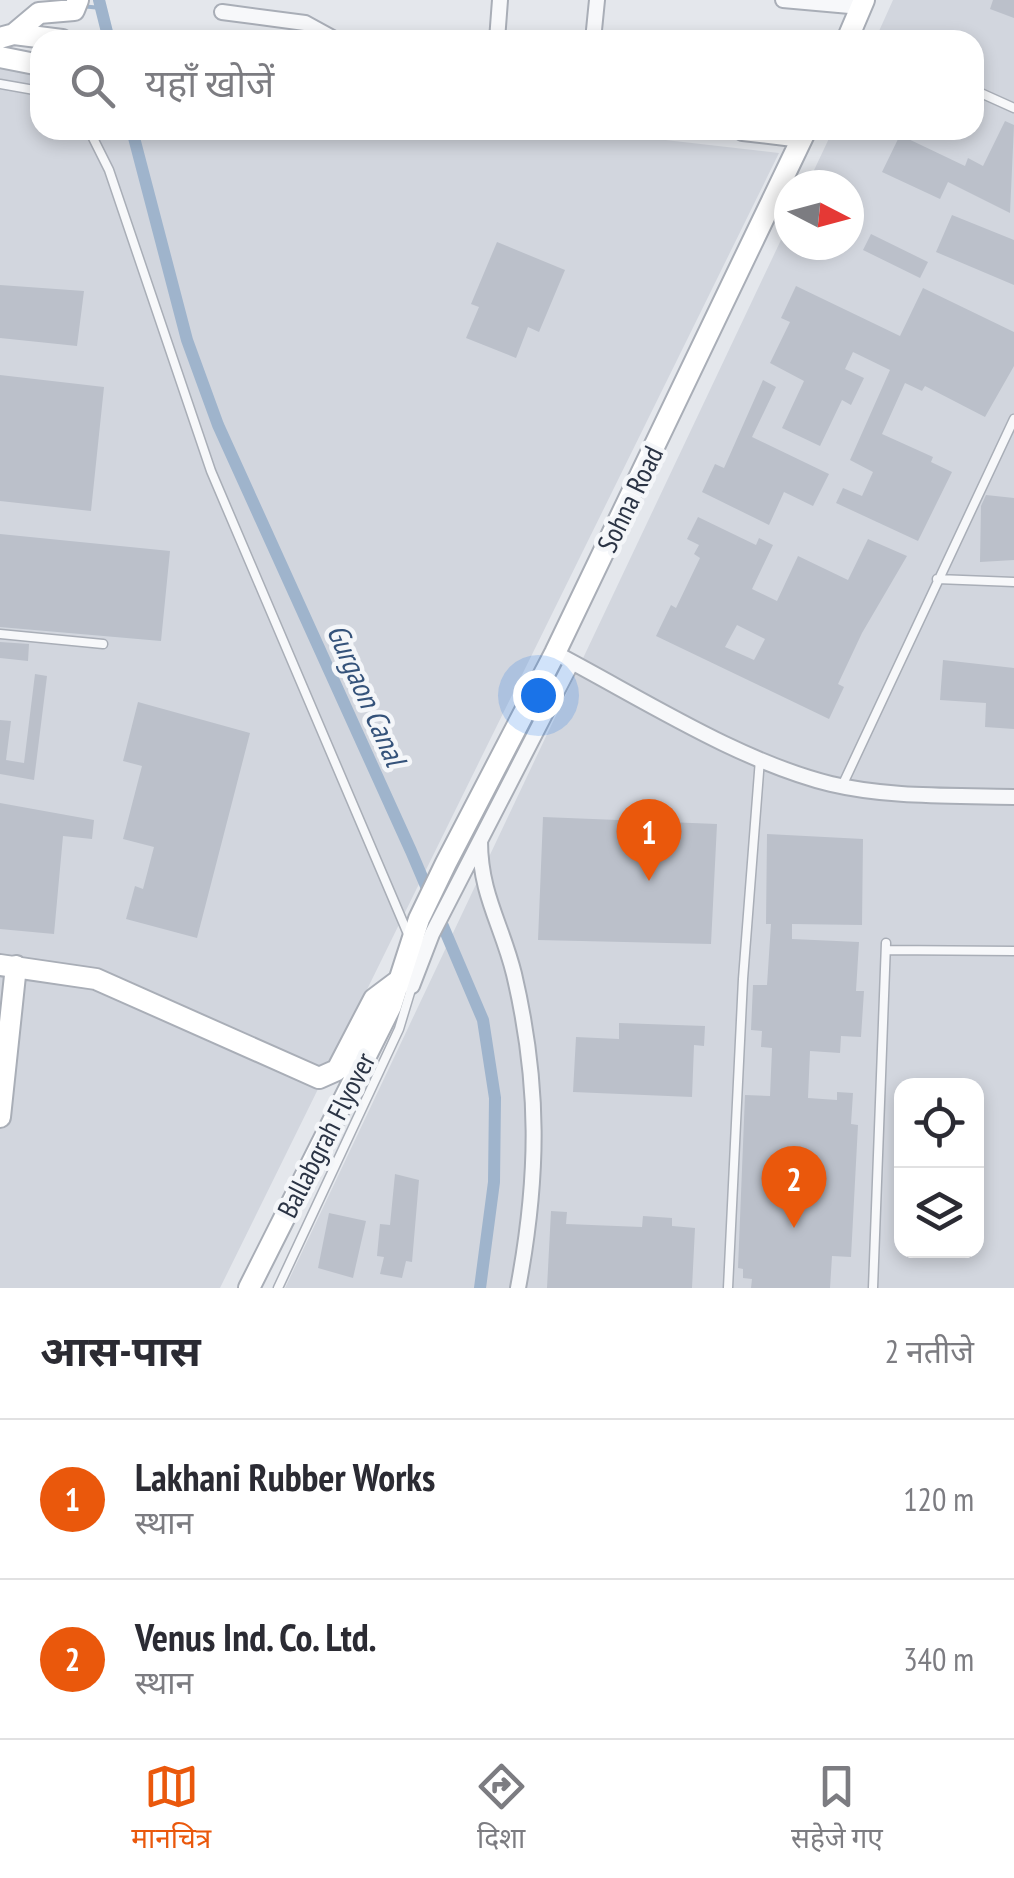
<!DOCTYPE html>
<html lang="hi">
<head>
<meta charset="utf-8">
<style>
  :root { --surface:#fff; --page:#f7f7f7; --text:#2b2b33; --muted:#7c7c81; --line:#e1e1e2; --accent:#ea580c }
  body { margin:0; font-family:"PT Sans Narrow","Noto Sans Devanagari",sans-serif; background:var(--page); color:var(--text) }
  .controls { position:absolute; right:30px; bottom:30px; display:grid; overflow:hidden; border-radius:20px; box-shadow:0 5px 15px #0003 }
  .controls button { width:90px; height:90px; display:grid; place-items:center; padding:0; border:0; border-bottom:2px solid var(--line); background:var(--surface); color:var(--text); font:50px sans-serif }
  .compass { position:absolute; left:774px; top:170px; width:90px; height:90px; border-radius:50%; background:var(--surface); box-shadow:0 5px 15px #0003; rotate:96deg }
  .you { position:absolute; left:538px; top:695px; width:35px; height:35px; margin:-25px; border:8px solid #fff; border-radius:50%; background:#1a73e8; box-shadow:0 0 0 15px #1a73e833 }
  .badge { display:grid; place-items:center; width:65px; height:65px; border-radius:50%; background:var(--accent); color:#fff; font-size:32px; font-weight:700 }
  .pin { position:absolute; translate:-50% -82px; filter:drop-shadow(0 2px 5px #0008) }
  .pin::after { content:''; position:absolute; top:52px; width:35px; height:30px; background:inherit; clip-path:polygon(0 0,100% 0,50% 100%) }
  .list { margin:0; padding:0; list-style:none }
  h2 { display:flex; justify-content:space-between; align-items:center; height:130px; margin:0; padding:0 40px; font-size:42px }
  h2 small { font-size:32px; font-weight:400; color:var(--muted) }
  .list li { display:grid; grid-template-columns:65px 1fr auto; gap:30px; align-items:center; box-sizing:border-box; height:160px; padding:0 40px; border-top:2px solid var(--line) }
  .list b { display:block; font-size:38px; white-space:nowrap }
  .list p { margin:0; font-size:32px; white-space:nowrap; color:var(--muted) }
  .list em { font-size:32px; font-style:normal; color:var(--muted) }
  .icon { flex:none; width:55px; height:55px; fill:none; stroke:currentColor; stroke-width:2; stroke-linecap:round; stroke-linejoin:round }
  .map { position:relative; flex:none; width:1014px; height:1288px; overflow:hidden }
  .search { position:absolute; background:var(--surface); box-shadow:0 5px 15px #0003; left:30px; right:30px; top:30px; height:110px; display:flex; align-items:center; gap:25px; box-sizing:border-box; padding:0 35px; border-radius:30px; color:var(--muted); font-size:38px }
  .sheet { height:450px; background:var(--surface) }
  nav { display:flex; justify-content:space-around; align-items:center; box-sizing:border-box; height:140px; border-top:2px solid var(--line); background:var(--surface); font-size:28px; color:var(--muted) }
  nav a { display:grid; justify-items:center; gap:5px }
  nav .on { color:var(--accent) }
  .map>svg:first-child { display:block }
  .built { fill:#d2d6de; fill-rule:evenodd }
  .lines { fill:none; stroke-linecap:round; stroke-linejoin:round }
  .stream { stroke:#9fb4cc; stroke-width:4 }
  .canal { stroke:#9fb4cc; stroke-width:12 }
  .building { fill:#bbc0ca; fill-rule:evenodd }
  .lane-casing { stroke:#a9aeb7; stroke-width:11 }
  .street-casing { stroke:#a9aeb7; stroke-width:18 }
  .secondary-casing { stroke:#a9aeb7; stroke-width:24 }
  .lane { stroke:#f7f8fa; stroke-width:8 }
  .street { stroke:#f7f8fa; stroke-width:14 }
  .secondary { stroke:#fff; stroke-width:20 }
  .labels { text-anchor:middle; stroke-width:9; stroke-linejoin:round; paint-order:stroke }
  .street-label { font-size:28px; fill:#2b3445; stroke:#f4f6f9 }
  .water-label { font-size:30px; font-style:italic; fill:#34527a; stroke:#f4f6f9 }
</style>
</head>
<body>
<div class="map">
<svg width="1014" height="1288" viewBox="0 0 1014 1288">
  <rect width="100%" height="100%" fill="#e4e7ec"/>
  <path class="built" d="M893,0H1014V1288H285L789,223V245H849V185H807L833,130H974V40H875ZM902,1086H976V1250H902Z
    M0,63L40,68V130H578L779,153L220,1288H0Z"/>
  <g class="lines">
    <path class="stream" d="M81,6L101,8"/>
    <path class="canal" d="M99,0L109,40
      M132,130L187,340L218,425L411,851L483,1020L495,1098L494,1182L480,1288"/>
  </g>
  <path class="building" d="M993,0H1014V18L990,9Z
    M1005,121L1014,125L1010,213L948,182L940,199L882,172L900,135L965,166L968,158L983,166Z
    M952,215L1014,240V285L936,252Z
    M871,234L928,262L920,278L863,250Z
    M497,242L565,270L539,332L528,327L516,358L466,338L479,307L471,304Z
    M0,285L84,291L77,346L0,338Z
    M796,286L900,336L923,288L1014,332V366L985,417L925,386L922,391L905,383L882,434L933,457L931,462L952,472L918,541L836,503L843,488L862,496L873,472L850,460L890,370L853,352L845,369L864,378L851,405L842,400L820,446L782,428L804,381L770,363L790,322L781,318Z
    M0,375L104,387L91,511L0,501Z
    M763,380L776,387L752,437L829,474L813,506L784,492L769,525L702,492L715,464L724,468Z
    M986,495L1014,498V560L980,562L981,506Z
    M698,517L756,545L759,538L773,545L752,589L777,601L798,556L848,580L868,539L907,556L862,633L838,684L844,687L829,719L656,636L671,605L676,608L700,558L694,554L699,545L687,539ZM737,625L765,639L754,660L725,647Z
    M0,534L170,551L161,641L0,627Z
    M0,642L29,644L28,661L0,658Z
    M943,660L1014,668V729L985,727L986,703L940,700Z
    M35,674L47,676L34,780L0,774V720L11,721L6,760L24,763Z
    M138,702L250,733L197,938L126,919L135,886L143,889L154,847L123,839L142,766L123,761Z
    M0,803L94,820L92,839L63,836L54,934L0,929Z
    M543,817L717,824L711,944L538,940Z
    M767,834L863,839L862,925L792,924V939L859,942L856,991H864L861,1037L841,1036L840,1053L810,1051L808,1098L837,1100V1092L853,1093L851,1124L858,1125L851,1257L832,1256L830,1288H751L752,1279L743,1278V1269L738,1268L745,1095L770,1096L772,1048L761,1047L762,1031L751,1030L753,985H767L771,924H766Z
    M619,1023L705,1026L704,1046L694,1045L692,1097L573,1092L576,1037L619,1039Z
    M395,1174L419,1180L412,1262L406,1261L402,1278L380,1274L384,1257L377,1256L380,1224L390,1225Z
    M551,1211L567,1212L566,1224L642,1227L643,1216L672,1218V1226L695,1228L692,1288H547Z
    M329,1213L366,1221L353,1278L318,1268Z"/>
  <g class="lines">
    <defs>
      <path id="lane" d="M0,84L40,91
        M974,90L1014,108
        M89,130L109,170L211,471L408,934
        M937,579L1014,582
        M0,634L103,644
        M842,786L1014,419
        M886,950L1014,951
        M278,1288L399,1029L412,986
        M728,1288L743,979L760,759
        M873,1288L886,943"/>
      <path id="street" d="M783,0L861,7
        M222,12L305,23L336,40
        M497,40L500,0
        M593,40L597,0
        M555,653C641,698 738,761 831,784C890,798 954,795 1014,797
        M480,841C480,894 502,925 514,974C540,1085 539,1176 518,1288
        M398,981L412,986L432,934L572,662"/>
      <path id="secondary" d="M14,34L39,13L74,10L78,0
        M0,38L14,34L62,40
        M847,40L864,0
        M0,57L40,65
        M743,130L802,137
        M0,965L96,979L319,1078L337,1070L374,999L398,981
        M0,1117L16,966
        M249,1288L391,1006L419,919L446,863L555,653L806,130"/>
    </defs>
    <use href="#lane" class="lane-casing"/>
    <use href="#street" class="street-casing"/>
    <use href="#secondary" class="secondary-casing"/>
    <use href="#lane" class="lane"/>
    <use href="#street" class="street"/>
    <use href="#secondary" class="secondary"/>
  </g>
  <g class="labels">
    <g class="street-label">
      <text transform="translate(630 499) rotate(-64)" y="10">Sohna Road</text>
      <text transform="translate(326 1135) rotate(-63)" y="10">Ballabgrah Flyover</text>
    </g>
    <g class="water-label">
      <text transform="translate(366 695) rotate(66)" y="10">Gurgaon Canal</text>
    </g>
  </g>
</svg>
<div class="controls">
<button><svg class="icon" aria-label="locate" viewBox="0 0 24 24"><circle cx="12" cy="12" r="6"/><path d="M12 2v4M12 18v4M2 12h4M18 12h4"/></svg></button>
<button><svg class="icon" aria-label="layers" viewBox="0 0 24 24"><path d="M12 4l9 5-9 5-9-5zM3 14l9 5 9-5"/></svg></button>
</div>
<svg class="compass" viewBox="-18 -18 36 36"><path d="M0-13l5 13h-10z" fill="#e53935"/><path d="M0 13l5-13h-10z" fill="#7c7c81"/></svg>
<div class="you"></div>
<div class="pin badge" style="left:649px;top:881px">1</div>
<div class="pin badge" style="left:794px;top:1228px">2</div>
<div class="search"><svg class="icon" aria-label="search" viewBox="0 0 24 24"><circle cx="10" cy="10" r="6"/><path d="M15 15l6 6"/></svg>यहाँ खोजें</div>
</div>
<section class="sheet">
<h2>आस-पास<small>2 नतीजे</small></h2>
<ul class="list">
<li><span class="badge">1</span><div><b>Lakhani Rubber Works</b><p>स्थान</p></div><em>120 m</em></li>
<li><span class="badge">2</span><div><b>Venus Ind. Co. Ltd.</b><p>स्थान</p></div><em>340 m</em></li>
</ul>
</section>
<nav>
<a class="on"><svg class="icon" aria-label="map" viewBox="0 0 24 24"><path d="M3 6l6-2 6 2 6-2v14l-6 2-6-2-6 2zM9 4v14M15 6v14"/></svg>मानचित्र</a>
<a><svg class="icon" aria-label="directions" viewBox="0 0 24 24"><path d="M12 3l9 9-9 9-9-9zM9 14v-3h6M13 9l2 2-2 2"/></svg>दिशा</a>
<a><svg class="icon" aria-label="saved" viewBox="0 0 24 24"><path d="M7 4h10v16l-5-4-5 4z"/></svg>सहेजे गए</a>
</nav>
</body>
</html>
